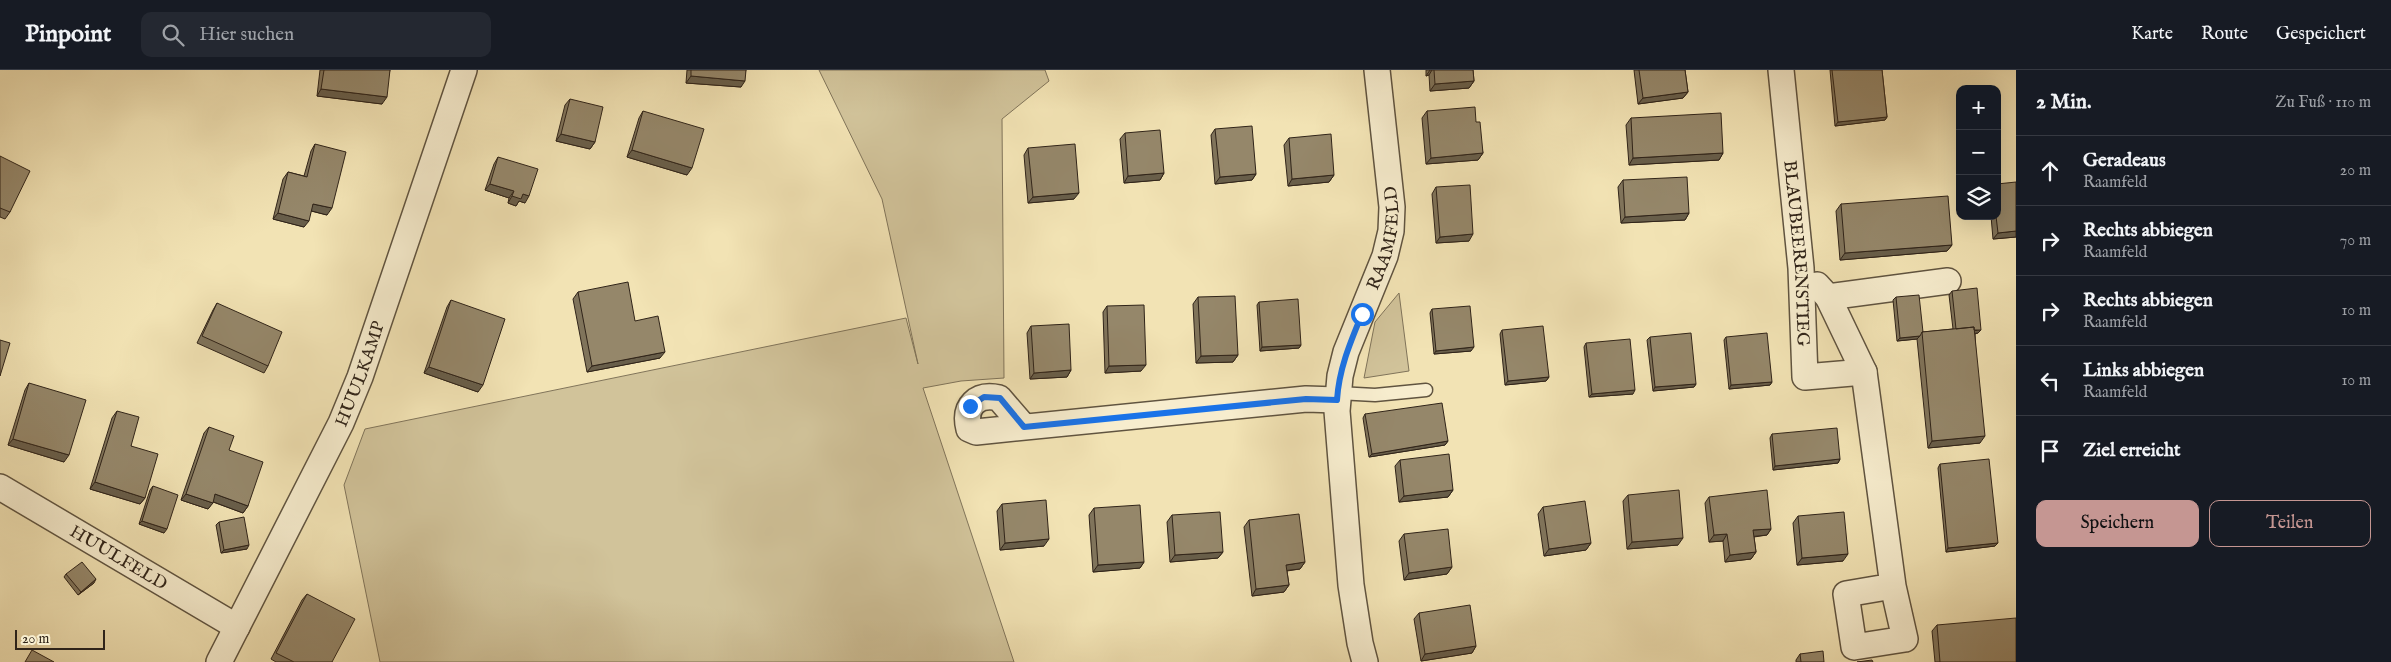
<!DOCTYPE html>
<html lang="de">
<head>
<meta charset="utf-8">
<style>
  :root { --surface:#171b24; --page:#242831; --text:#f1f3f6; --muted:#9ea1a6; --line:#363941; --accent:#c59692 }
  body { margin:0; font-family:"IM FELL English",serif; background:var(--page); color:var(--text) }
  .controls { position:absolute; right:15px; top:15px; display:grid; overflow:hidden; border-radius:10px; box-shadow:0 5px 20px #0002 }
  .controls button { width:45px; height:45px; display:grid; place-items:center; padding:0; border:0; border-bottom:1px solid var(--line); background:var(--surface); color:var(--text); font:25px sans-serif }
  .scale { position:absolute; left:15px; bottom:12px; width:90px; box-sizing:border-box; padding-left:5px; border:2px solid #302419; border-top:0; font-size:14px; line-height:18px; white-space:nowrap; color:#302419; -webkit-text-stroke:4px #f7edce; paint-order:stroke }
  .stop { position:absolute; width:15px; height:15px; margin:-11px; border:4px solid #1a73e8; border-radius:50%; background:#fff }
  .stop.end { background:#1a73e8; border-color:#fff; box-shadow:0 1px 5px #0008 }
  .list { margin:0; padding:0; list-style:none }
  h2 { display:flex; justify-content:space-between; align-items:center; height:65px; margin:0; padding:0 20px; font-size:21px }
  h2 small { font-size:16px; font-weight:400; color:var(--muted) }
  .list li { display:grid; grid-template-columns:32px 1fr auto; gap:15px; align-items:center; box-sizing:border-box; height:70px; padding:0 20px; border-top:1px solid var(--line) }
  .list b { display:block; font-size:19px; white-space:nowrap }
  .list p { margin:0; font-size:16px; white-space:nowrap; color:var(--muted) }
  .list em { font-size:16px; font-style:normal; color:var(--muted) }
  .actions { display:flex; gap:10px; padding:15px 20px }
  .actions a { flex:1; padding:11px 0; border:1px solid var(--accent); border-radius:10px; text-align:center; font-size:18px; color:var(--accent) }
  .actions .main { background:var(--accent); color:#111 }
  .icon { flex:none; width:28px; height:28px; fill:none; stroke:currentColor; stroke-width:2; stroke-linecap:round; stroke-linejoin:round }
  .map { position:relative; flex:none; width:2016px; height:592px; overflow:hidden }
  header { display:flex; align-items:center; gap:30px; box-sizing:border-box; height:70px; padding:0 25px; background:var(--surface); border-bottom:1px solid var(--line) }
  header strong { font-size:24px }
  nav { display:flex; gap:28px; margin-inline-start:auto; font-size:18px }
  .search { width:350px; height:45px; background:var(--page); display:flex; align-items:center; gap:12px; box-sizing:border-box; padding:0 18px; border-radius:10px; color:var(--muted); font-size:19px }
  main { display:flex }
  aside { flex:1; background:var(--surface) }
  .map>svg:first-child { display:block }
  .green { fill:#d1c39a; stroke:#80745a }
  .lines { fill:none; stroke-linecap:round; stroke-linejoin:round }
  .service-casing { stroke:#605440; stroke-width:15 }
  .minor-casing { stroke:#605440; stroke-width:28 }
  .service { stroke:#f7edce; stroke-width:12 }
  .minor { stroke:#f7edce; stroke-width:25 }
  .wall { fill:#80745b; stroke:#302419 }
  .shaded-wall { fill:#685e4a; stroke:#302419 }
  .building { fill:#95876a; stroke:#302419 }
  .route { stroke:#1a73e8; stroke-width:6 }
  .labels { text-anchor:middle; stroke-width:4.5; stroke-linejoin:round; paint-order:stroke }
  .street-label { font-size:18px; fill:#302419; stroke:#f7edce }
</style>
</head>
<body>
<header>
<strong>Pinpoint</strong>
<div class="search"><svg class="icon" aria-label="search" viewBox="0 0 24 24"><circle cx="10" cy="10" r="6"/><path d="M15 15l6 6"/></svg>Hier suchen</div>
<nav><a>Karte</a><a>Route</a><a>Gespeichert</a></nav>
</header>
<main>
<div class="map">
<svg width="2016" height="592" viewBox="0 0 2016 592">
  <rect width="100%" height="100%" fill="#f2e3b4"/>
  <filter id="stains"><feTurbulence type="fractalNoise" baseFrequency=".004" numOctaves="4"/><feColorMatrix values="0 0 0 0 .2 0 0 0 0 .09 0 0 0 0 .02 0 0 0 .5 -.17"/></filter>
  <radialGradient id="worn" r=".72"><stop offset=".6" stop-color="#630" stop-opacity="0"/><stop offset="1" stop-color="#630" stop-opacity=".3"/></radialGradient>
  <path class="green" d="M819,0H1045L1049,11L1002,49L1004,308L961,311L923,318L1014,592H380L344,415L365,359L906,248L918,294L882,129Z
    M1399,223L1409,301L1364,308L1375,252Z"/>
  <g class="lines">
    <defs>
      <path id="service" d="M1338,323L1375,325L1426,320"/>
      <g id="minor">
        <path id="s1" d="M1781,0L1801,198L1805,307L1864,302"/>
        <path d="M1817,215L1828,227L1948,211"/>
        <path d="M1828,227L1864,302L1893,516L1905,569L1854,577L1846,524L1893,516"/>
        <path d="M1024,357L999,328C977,323 963,336 969,359L976,362L1306,329L1337,330"/>
        <path id="s2" d="M0,417L237,557"/>
        <path id="s3" d="M219,592L341,353L360,307L464,0"/>
        <path id="s4" d="M1365,592L1360,573L1351,515L1337,341L1340,306L1346,282L1385,186L1391,161L1392,137L1377,0"/>
      </g>
    </defs>
    <use href="#service" class="service-casing"/>
    <use href="#minor" class="minor-casing"/>
    <use href="#service" class="service"/>
    <use href="#minor" class="minor"/>
  </g>
  <path class="wall" d="M320,0H390L382,34L317,26Z
    M687,0H746L741,17L686,13Z
    M1426,0H1473L1474,11L1469,18L1430,21L1429,5L1426,6Z
    M1634,0H1685L1688,22L1683,28L1638,34Z
    M1830,0H1882L1887,47L1885,50L1835,56Z
    M570,29L595,72L590,79L556,71L565,35Z
    M643,41L687,105L627,87L639,48Z
    M1427,41L1476,52L1483,83L1478,90L1426,94L1422,48Z
    M1631,48L1723,83L1719,90L1629,95L1626,55Z
    M1215,59L1256,104L1252,110L1215,114L1211,65Z
    M1125,63L1164,103L1160,110L1124,113L1120,69Z
    M1289,68L1334,105L1329,112L1288,116L1284,75Z
    M315,74L327,145L311,141L304,157L273,149L283,109L288,102L304,106L311,81Z
    M1028,78L1074,129L1028,133L1024,85Z
    M0,86L10,142L5,149L0,147Z
    M498,87L525,133L519,131L516,136L508,133L509,128L485,120L494,94Z
    M1623,110L1689,143L1685,150L1621,153L1618,117Z
    M2016,112V167L1993,169L1991,146H1997Z
    M1436,117L1469,171L1436,173L1432,124Z
    M1841,134L1952,175L1947,181L1840,190L1836,141Z
    M1952,221L1978,263L1975,264L1980,373L1928,378L1917,269L1897,271L1893,230L1896,227L1923,262L1953,259L1949,225Z
    M578,222L635,251L660,288L587,302L573,229Z
    M1198,227L1238,285L1233,292L1196,293L1193,234Z
    M451,230L478,322L424,303L447,237Z
    M1259,232L1301,275L1299,278L1260,281L1257,235Z
    M217,233L268,296L264,303L197,273L213,240Z
    M1107,236L1141,301L1105,303L1103,242Z
    M1432,239L1471,281L1434,284L1430,243Z
    M1031,256L1071,300L1067,307L1030,309L1027,263Z
    M1502,260L1549,307L1546,311L1505,315L1500,264Z
    M1650,267L1696,314L1694,317L1653,321L1647,270Z
    M1726,267L1772,312L1770,315L1729,319L1724,270Z
    M1586,273L1633,324L1589,327L1584,277Z
    M29,313L64,392L8,375L25,320Z
    M117,341L131,376L145,428L140,434L90,419L112,348Z
    M1365,344L1448,371L1445,375L1369,387L1363,348Z
    M209,357L229,380L248,436L243,443L213,432L208,439L181,430L204,363Z
    M1772,364L1840,389L1838,393L1773,400L1770,368Z
    M1400,390L1453,420L1448,427L1399,432L1395,396Z
    M1940,394L1995,476L1946,482L1938,398Z
    M153,416L164,463L139,454L150,420Z
    M1628,425L1678,475L1627,479L1623,431Z
    M1709,427L1771,459L1767,465L1754,467L1756,482L1751,489L1725,492L1723,471L1709,472L1705,433Z
    M1002,434L1044,476L1000,480L997,441Z
    M1543,437L1591,473L1586,480L1544,486L1538,444Z
    M1094,438L1144,492L1140,498L1093,502L1089,445Z
    M1172,445L1223,482L1218,488L1170,492L1167,452Z
    M1798,446L1843,491L1797,495L1793,453Z
    M1249,450L1305,492L1300,499L1287,501L1289,515L1284,522L1252,526L1244,457Z
    M219,452L247,479L221,483L216,455Z
    M1404,464L1452,497L1447,504L1404,510L1399,471Z
    M66,504L94,513L78,525L64,507Z
    M307,524L332,592H276L271,589L302,530Z
    M1419,543L1476,576L1472,583L1421,591L1414,549Z
    M1937,555L2016,592H1935L1932,561Z
    M1800,584L1824,592H1796V590Z"/>
  <path class="shaded-wall" d="M1430,0H1432L1429,5L1426,6Z
    M691,6L745,11L741,17L686,13Z
    M1474,11L1469,18L1430,21L1435,14Z
    M321,19L387,27L382,34L317,26Z
    M1688,22L1683,28L1638,34L1643,28Z
    M1887,47L1885,50L1835,56L1838,52Z
    M561,64L595,72L590,79L556,71Z
    M632,80L692,98L687,105L627,87Z
    M1483,83L1478,90L1426,94L1431,88Z
    M1723,83L1719,90L1629,95L1633,88Z
    M1164,103L1160,110L1124,113L1128,106Z
    M1256,104L1252,110L1215,114L1220,107Z
    M1334,105L1329,112L1288,116L1292,109Z
    M490,114L514,121L509,128L485,120Z
    M1079,123L1074,129L1028,133L1033,127Z
    M523,124L529,126L525,133L519,131L516,136L508,133L512,126Z
    M313,134L332,138L327,145L308,140Z
    M278,143L309,151L304,157L273,149Z
    M1689,143L1685,150L1621,153L1625,147Z
    M2016,161V167L1993,169L1998,163Z
    M1473,164L1469,171L1436,173L1440,167Z
    M1952,175L1947,181L1840,190L1845,183Z
    M1981,260L1978,263L1954,266L1956,262Z
    M1920,266L1917,269L1897,271L1900,268Z
    M1301,275L1299,278L1260,281L1262,277Z
    M1474,277L1471,281L1434,284L1436,281Z
    M665,282L660,288L587,302L592,296Z
    M1238,285L1233,292L1196,293L1201,286Z
    M1146,295L1141,301L1105,303L1109,296Z
    M429,297L483,315L478,322L424,303Z
    M1071,300L1067,307L1030,309L1034,303Z
    M1549,307L1546,311L1505,315L1508,311Z
    M1772,312L1770,315L1729,319L1731,315Z
    M1696,314L1694,317L1653,321L1655,317Z
    M1635,320L1633,324L1589,327L1592,324Z
    M1985,366L1980,373L1928,378L1932,371Z
    M13,369L69,385L64,392L8,375Z
    M1448,371L1445,375L1369,387L1372,384Z
    M1840,389L1838,393L1773,400L1775,396Z
    M95,412L145,428L140,434L90,419Z
    M1453,420L1448,427L1399,432L1404,426Z
    M186,424L213,433L208,439L181,430Z
    M215,424L248,436L243,443L211,431Z
    M142,451L167,459L164,463L139,454Z
    M1771,459L1767,465L1748,467L1753,460Z
    M1727,464L1723,471L1709,472L1714,465Z
    M1683,468L1678,475L1627,479L1632,472Z
    M1049,469L1044,476L1000,480L1005,473Z
    M1591,473L1586,480L1544,486L1549,479Z
    M1998,473L1995,476L1946,482L1948,478Z
    M249,475L247,479L221,483L224,480Z
    M1223,482L1218,488L1170,492L1175,485Z
    M1756,482L1751,489L1725,492L1730,485Z
    M1848,484L1843,491L1797,495L1802,488Z
    M1144,492L1140,498L1093,502L1098,495Z
    M1305,492L1300,499L1282,501L1286,495Z
    M1452,497L1447,504L1404,510L1409,503Z
    M96,509L94,513L78,525L81,522Z
    M1289,515L1284,522L1252,526L1256,519Z
    M1476,576L1472,583L1421,591L1425,584Z"/>
  <path class="building" d="M324,0H390L387,27L321,19Z
    M691,0H746L745,11L691,6Z
    M1434,0H1473L1474,11L1435,14Z
    M1639,0H1685L1688,22L1643,28Z
    M1832,0H1882L1887,47L1838,52Z
    M570,29L603,37L595,72L561,64Z
    M1475,37L1476,52H1480L1483,83L1431,88L1427,41Z
    M643,41L704,59L692,98L632,80Z
    M1721,43L1723,83L1633,88L1631,48Z
    M1252,56L1256,104L1220,107L1215,59Z
    M1160,60L1164,103L1128,106L1125,63Z
    M1331,64L1334,105L1292,109L1289,68Z
    M315,74L346,82L332,138L313,134L309,151L278,143L288,102L307,107Z
    M1075,74L1079,123L1033,127L1028,78Z
    M0,86L30,101L10,142L0,138Z
    M498,87L538,99L529,126L523,124L521,129L512,126L514,121L490,114Z
    M1687,107L1689,143L1625,147L1623,110Z
    M2016,112V161L1998,163L1996,146H1997V114Z
    M1470,115L1473,164L1440,167L1436,117Z
    M1948,126L1952,175L1845,183L1841,134Z
    M628,212L635,251L658,246L665,282L592,296L578,222Z
    M1977,218L1981,260H1974V257L1956,259L1952,221Z
    M1919,225L1923,262H1922L1920,266L1900,268L1896,227Z
    M1235,226L1238,285L1201,286L1198,227Z
    M1298,229L1301,275L1262,277L1259,232Z
    M451,230L505,249L483,315L429,297Z
    M217,233L282,262L268,296L202,266Z
    M1144,235L1146,295L1109,296L1107,236Z
    M1470,236L1474,277L1436,281L1432,239Z
    M1069,254L1071,300L1034,303L1031,256Z
    M1543,256L1549,307L1508,311L1502,260Z
    M1974,257L1985,366L1932,371L1922,262Z
    M1691,263L1696,314L1655,317L1650,267Z
    M1767,263L1772,312L1731,315L1726,267Z
    M1630,269L1635,320L1592,324L1586,273Z
    M0,270L10,273L0,306Z
    M29,313L86,330L69,385L13,369Z
    M1442,333L1448,371L1372,384L1365,344Z
    M117,341L139,347L131,376L158,384L145,428L95,412Z
    M209,357L234,366L229,380L263,392L248,436L215,424L213,433L186,424Z
    M1837,358L1840,389L1775,396L1772,364Z
    M1449,384L1453,420L1404,426L1400,390Z
    M1989,389L1998,473L1948,478L1940,394Z
    M153,416L178,425L167,459L142,451Z
    M1679,420L1683,468L1632,472L1628,425Z
    M1767,420L1771,459L1753,460L1756,482L1730,485L1727,464L1714,465L1709,427Z
    M1046,430L1049,469L1005,473L1002,434Z
    M1585,431L1591,473L1549,479L1543,437Z
    M1140,435L1144,492L1098,495L1094,438Z
    M1220,442L1223,482L1175,485L1172,445Z
    M1844,442L1848,484L1802,488L1798,446Z
    M1299,444L1305,492L1286,495L1289,515L1256,519L1249,450Z
    M244,447L249,475L224,480L219,452Z
    M1448,459L1452,497L1409,503L1404,464Z
    M82,492L96,509L81,522L66,504Z
    M307,524L355,549L332,592H294L276,583Z
    M1470,535L1476,576L1425,584L1419,543Z
    M2016,548V592H1940L1937,555Z
    M32,580L54,592H25Z
    M1823,581L1824,592H1801L1800,584Z
    M1872,590L1873,592H1857Z"/>
  <g class="lines">
    <path class="route" d="M970,336L984,327L1000,328L1024,357L1306,329L1337,330C1339,299 1350,273 1362,244"/>
  </g>
  <g class="labels">
    <g class="street-label">
      <text dy="6" stroke="none"><textPath href="#s4" startOffset="434">RAAMFELD</textPath></text>
      <text dy="6" stroke="none"><textPath href="#s1" startOffset="184">BLAUBEERENSTIEG</textPath></text>
      <text dy="6" stroke="none"><textPath href="#s3" startOffset="321">HUULKAMP</textPath></text>
      <text dy="6" stroke="none"><textPath href="#s2" startOffset="138">HUULFELD</textPath></text>
    </g>
  </g>
  <rect width="100%" height="100%" filter="url(#stains)"/>
  <rect width="100%" height="100%" fill="url(#worn)"/>
</svg>
<div class="controls">
<button>+</button>
<button>−</button>
<button><svg class="icon" aria-label="layers" viewBox="0 0 24 24"><path d="M12 4l9 5-9 5-9-5zM3 14l9 5 9-5"/></svg></button>
</div>
<div class="scale">20 m</div>
<div class="stop" style="left:1362px;top:244px"></div>
<div class="stop end" style="left:970px;top:336px"></div>
</div>
<aside>
<h2>2 Min.<small>Zu Fuß · 110 m</small></h2>
<ul class="list">
<li><svg class="icon" aria-label="ahead" viewBox="0 0 24 24"><path d="M12 20V5M6 11l6-6 6 6"/></svg><div><b>Geradeaus</b><p>Raamfeld</p></div><em>20 m</em></li>
<li><svg class="icon" aria-label="right" viewBox="0 0 24 24"><path d="M7 20v-9h11M14 6l5 5-5 5"/></svg><div><b>Rechts abbiegen</b><p>Raamfeld</p></div><em>70 m</em></li>
<li><svg class="icon" aria-label="right" viewBox="0 0 24 24"><path d="M7 20v-9h11M14 6l5 5-5 5"/></svg><div><b>Rechts abbiegen</b><p>Raamfeld</p></div><em>10 m</em></li>
<li><svg class="icon" aria-label="left" viewBox="0 0 24 24"><path d="M17 20v-9H6M10 6l-5 5 5 5"/></svg><div><b>Links abbiegen</b><p>Raamfeld</p></div><em>10 m</em></li>
<li><svg class="icon" aria-label="arrive" viewBox="0 0 24 24"><path d="M6 21V4h12l-3 4 3 4H6"/></svg><div><b>Ziel erreicht</b></div></li>
</ul>
<div class="actions"><a class="main">Speichern</a><a>Teilen</a></div>
</aside>
</main>
</body>
</html>
